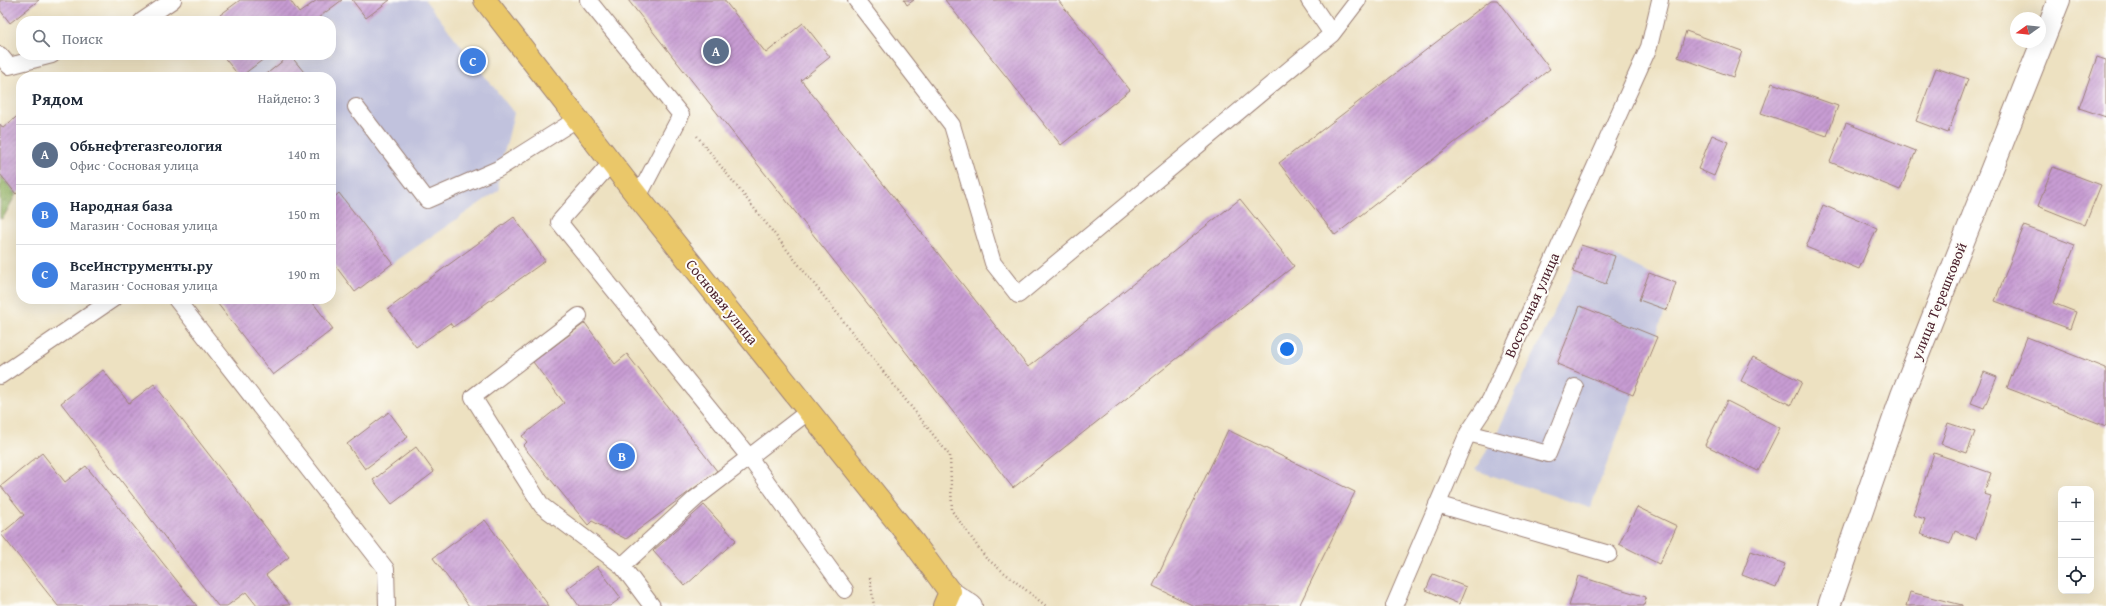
<!DOCTYPE html>
<html lang="ru">
<head>
<meta charset="utf-8">
<style>
  :root { --surface:#fff; --page:#f2f2f3; --text:#1f2937; --muted:#747a83; --line:#e0e1e3; --accent:#2563eb }
  body { margin:0; font-family:"Gentium Book Plus",serif; background:var(--page); color:var(--text) }
  .controls { position:absolute; right:12px; bottom:12px; display:grid; overflow:hidden; border-radius:8px; box-shadow:0 4px 16px #0002 }
  .controls button { width:36px; height:36px; display:grid; place-items:center; padding:0; border:0; border-bottom:1px solid var(--line); background:var(--surface); color:var(--text); font:20px sans-serif }
  .compass { position:absolute; left:2010px; top:12px; width:36px; height:36px; border-radius:50%; background:var(--surface); box-shadow:0 4px 16px #0002; rotate:255deg }
  .you { position:absolute; left:1287px; top:349px; width:14px; height:14px; margin:-10px; border:3px solid #fff; border-radius:50%; background:#1a73e8; box-shadow:0 0 0 6px #1a73e833 }
  .badge { display:grid; place-items:center; width:26px; height:26px; border-radius:50%; background:var(--accent); color:#fff; font-size:13px; font-weight:700 }
  .pin { position:absolute; translate:-50% -50%; border:2px solid #fff; box-shadow:0 1px 4px #0006 }
  .list { margin:0; padding:0; list-style:none }
  h2 { display:flex; justify-content:space-between; align-items:center; height:52px; margin:0; padding:0 16px; font-size:17px }
  h2 small { font-size:13px; font-weight:400; color:var(--muted) }
  .list li { display:grid; grid-template-columns:26px 1fr auto; gap:12px; align-items:center; box-sizing:border-box; height:60px; padding:0 16px; border-top:1px solid var(--line) }
  .list b { display:block; font-size:15px; white-space:nowrap }
  .list p { margin:0; font-size:13px; white-space:nowrap; color:var(--muted) }
  .list em { font-size:13px; font-style:normal; color:var(--muted) }
  .icon { flex:none; width:22px; height:22px; fill:none; stroke:currentColor; stroke-width:2; stroke-linecap:round; stroke-linejoin:round }
  .map { position:relative; flex:none; width:2106px; height:606px; overflow:hidden }
  .search { position:absolute; background:var(--surface); box-shadow:0 4px 16px #0002; left:16px; top:16px; width:320px; height:44px; display:flex; align-items:center; gap:10px; box-sizing:border-box; padding:0 14px; border-radius:16px; color:var(--muted); font-size:15px }
  .panel { position:absolute; background:var(--surface); box-shadow:0 4px 16px #0002; left:16px; top:72px; width:320px; height:232px; border-radius:16px }
  .map>svg:first-child { display:block }
  .industrial { fill:#c1c2dd }
  .forest { fill:url(#forest-crowns); stroke:#706a4a }
  .building { fill:url(#building-hatch) }
  .lines { fill:none; stroke-linecap:round; stroke-linejoin:round }
  .lane-casing { stroke:#9c8076; stroke-width:18 }
  .street-casing { stroke:#9c8076; stroke-width:24 }
  .primary-casing { stroke:#9c8076; stroke-width:24 }
  .path { stroke:#9c8076; stroke-width:2.5; stroke-dasharray:1 3; stroke-linecap:butt }
  .lane { stroke:#fff; stroke-width:16 }
  .street { stroke:#fff; stroke-width:22 }
  .primary { stroke:#eac769; stroke-width:22 }
  .labels { text-anchor:middle; stroke-width:4; stroke-linejoin:round; paint-order:stroke }
  .street-label { font-size:15px; fill:#4a1f2b; stroke:#fdfcf7 }
</style>
</head>
<body>
<div class="map">
<svg width="2106" height="606" viewBox="0 0 2106 606">
  <defs>
    <pattern id="forest-crowns" width="20" height="18" patternUnits="userSpaceOnUse"><rect width="20" height="18" fill="#95b468"/><path d="M2 6a3 3 0 1 1 6 0M12 15a3 3 0 1 1 6 0" fill="none" stroke="#7c9256"/></pattern>
    <pattern id="building-hatch" width="6" height="6" patternUnits="userSpaceOnUse"><rect width="6" height="6" fill="#c79cd3"/><path d="M-1 1l2-2M0 6l6-6M5 7l2-2" fill="none" stroke="#a47fab"/></pattern>
  </defs>
  <rect width="100%" height="100%" fill="#fdfcf7"/>
  <filter id="ink" filterUnits="userSpaceOnUse"><feTurbulence type="fractalNoise" baseFrequency=".025" numOctaves="2"/><feDisplacementMap in="SourceGraphic" scale="8" xChannelSelector="R" yChannelSelector="G"/><feConvolveMatrix kernelMatrix="1 2 1 2 8 2 1 2 1" color-interpolation-filters="sRGB"/></filter>
  <filter id="wash" filterUnits="userSpaceOnUse"><feTurbulence type="fractalNoise" baseFrequency=".012" numOctaves="4" result="noise"/><feDisplacementMap in="SourceGraphic" scale="16" xChannelSelector="R" yChannelSelector="G"/><feGaussianBlur stdDeviation="0.9" result="paint"/><feColorMatrix in="noise" values="0 0 0 0 0 0 0 0 0 0 0 0 0 0 0 0 0 1.4 0 .05"/><feComposite in="paint" operator="in"/></filter>
  <g filter="url(#wash)">
    <rect width="100%" height="100%" fill="#ede1c1"/>
    <path class="industrial" d="M342,0H352L366,18L390,0H425L514,113L506,146L498,169L499,190L393,263L355,292L331,260V77H240L269,55H331V21H314Z
      M1581,245L1615,256L1649,273L1676,283L1590,508L1475,470L1494,439L1573,272Z"/>
    <path class="forest" d="M0,174L16,194L3,218L0,219Z"/>
    <g id="blocks">
      <path class="building" d="M0,0H39L10,23L0,10Z
        M240,0H290L299,13L317,0H342L314,21H212Z
        M352,0H390L366,18Z
        M628,0H724L766,53L803,23L830,57L801,80L1028,367L1240,199L1294,266L1013,488Z
        M904,0H914L907,5Z
        M945,0H1058L1130,90L1061,145Z
        M1491,0H1497L1550,69L1335,235L1279,163Z
        M1686,31L1742,51L1733,77L1678,57Z
        M222,55H269L240,77Z
        M290,55L308,77H263Z
        M2097,57L2106,60V117L2079,108Z
        M1936,68L1968,79L1948,133L1916,121Z
        M1772,83L1838,106L1827,136L1761,113Z
        M21,113V190L16,194L0,174V124L3,128Z
        M1846,123L1916,151L1900,190L1830,162Z
        M1712,135L1728,142L1714,176L1698,169Z
        M2053,167L2101,185L2085,225L2038,206Z
        M339,193L393,263L355,292L331,260V200Z
        M1823,205L1877,228L1859,269L1806,247Z
        M514,217L545,261L453,327L450,323L416,347L388,309Z
        M2024,226L2075,245L2053,303L2076,312L2070,329L1995,301Z
        M1581,245L1615,256L1606,284L1573,272Z
        M1649,273L1676,283L1667,310L1639,300Z
        M214,299H310L333,329L273,375Z
        M1580,306L1657,337L1633,395L1557,364Z
        M585,323L615,364L627,354L717,471L626,539L592,521L588,525L523,446L527,442L522,436L564,403L533,362Z
        M2027,337L2106,368V426L2007,388Z
        M1753,357L1802,382L1791,405L1741,381Z
        M103,370L129,403L154,384L289,557L266,575L290,605L257,606L246,592L227,606H218L61,403Z
        M1984,372L1997,377L1984,408L1971,403Z
        M1727,401L1780,428L1758,471L1705,445Z
        M389,412L408,437L365,469L347,444Z
        M1948,423L1975,432L1967,453L1941,444Z
        M1228,430L1355,492L1299,606H1194L1153,586Z
        M416,447L434,472L392,504L373,480Z
        M42,453L65,482L86,466L197,606H58L1,534L24,515L1,486Z
        M1934,453L1991,473L1984,494L1991,496L1976,539L1955,531L1950,544L1920,534L1925,519L1913,515Z
        M704,505L736,540L685,586L653,551Z
        M1637,507L1677,526L1659,564L1619,544Z
        M485,520L549,606H469L433,558Z
        M1751,551L1785,564L1776,588L1742,575Z
        M597,566L621,598L610,606H579L567,589Z
        M1433,574L1466,587L1459,604L1426,590Z
        M1578,576L1646,597L1644,606H1569Z
        M1910,592L1962,605V606H1906Z"/>
    </g>
  </g>
  <g filter="url(#ink)">
    <use href="#blocks" fill-opacity="0" stroke="#9c8076" stroke-width="1"/>
    <g class="lines">
      <defs>
        <path id="lane" d="M588,0L681,115L638,197
          M856,0L952,125L993,263L1018,295L1332,34L1358,0
          M1309,0L1332,34
          M142,21L173,0
          M0,55L9,66L52,55
          M356,107L427,200L498,169L577,119
          M611,163L559,222L749,457L845,590
          M176,299L386,569L387,606
          M579,316L473,397L542,506L622,566L652,606
          M0,376L113,299
          M1468,433L1548,454L1575,387
          M1437,504L1609,554
          M622,566L696,498L809,411
          M1394,606L1468,433L1490,400L1649,47L1660,0"/>
        <path id="street" d="M950,592L971,606
          M1829,606L1902,395L2059,0"/>
        <path id="primary" d="M485,0L638,197L914,543L950,592L944,606"/>
      </defs>
      <use href="#lane" class="lane-casing"/>
      <use href="#street" class="street-casing"/>
      <use href="#primary" class="primary-casing"/>
      <path class="path" d="M697,136L950,456L952,511L986,558L1046,606
        M870,578L874,606"/>
      <use href="#lane" class="lane"/>
      <use href="#street" class="street"/>
      <use href="#primary" class="primary"/>
    </g>
  </g>
  <g class="labels">
    <g class="street-label">
      <text transform="translate(1939 301) rotate(-68)" y="5">улица Терешковой</text>
      <text transform="translate(722 302) rotate(51)" y="5">Сосновая улица</text>
      <text transform="translate(1532 305) rotate(-66)" y="5">Восточная улица</text>
    </g>
  </g>
</svg>
<div class="controls">
<button>+</button>
<button>−</button>
<button><svg class="icon" aria-label="locate" viewBox="0 0 24 24"><circle cx="12" cy="12" r="6"/><path d="M12 2v4M12 18v4M2 12h4M18 12h4"/></svg></button>
</div>
<svg class="compass" viewBox="-18 -18 36 36"><path d="M0-13l5 13h-10z" fill="#e53935"/><path d="M0 13l5-13h-10z" fill="#747a83"/></svg>
<div class="you"></div>
<div class="pin badge" style="left:716px;top:51px;background:#5c6f8a">A</div>
<div class="pin badge" style="left:622px;top:456px;background:#3f7fe0">B</div>
<div class="pin badge" style="left:473px;top:61px;background:#3f7fe0">C</div>
<div class="search"><svg class="icon" aria-label="search" viewBox="0 0 24 24"><circle cx="10" cy="10" r="6"/><path d="M15 15l6 6"/></svg>Поиск</div>
<section class="panel">
<h2>Рядом<small>Найдено: 3</small></h2>
<ul class="list">
<li><span class="badge" style="background:#5c6f8a">A</span><div><b>Обьнефтегазгеология</b><p>Офис · Сосновая улица</p></div><em>140 m</em></li>
<li><span class="badge" style="background:#3f7fe0">B</span><div><b>Народная база</b><p>Магазин · Сосновая улица</p></div><em>150 m</em></li>
<li><span class="badge" style="background:#3f7fe0">C</span><div><b>ВсеИнструменты.ру</b><p>Магазин · Сосновая улица</p></div><em>190 m</em></li>
</ul>
</section>
</div>
</body>
</html>
